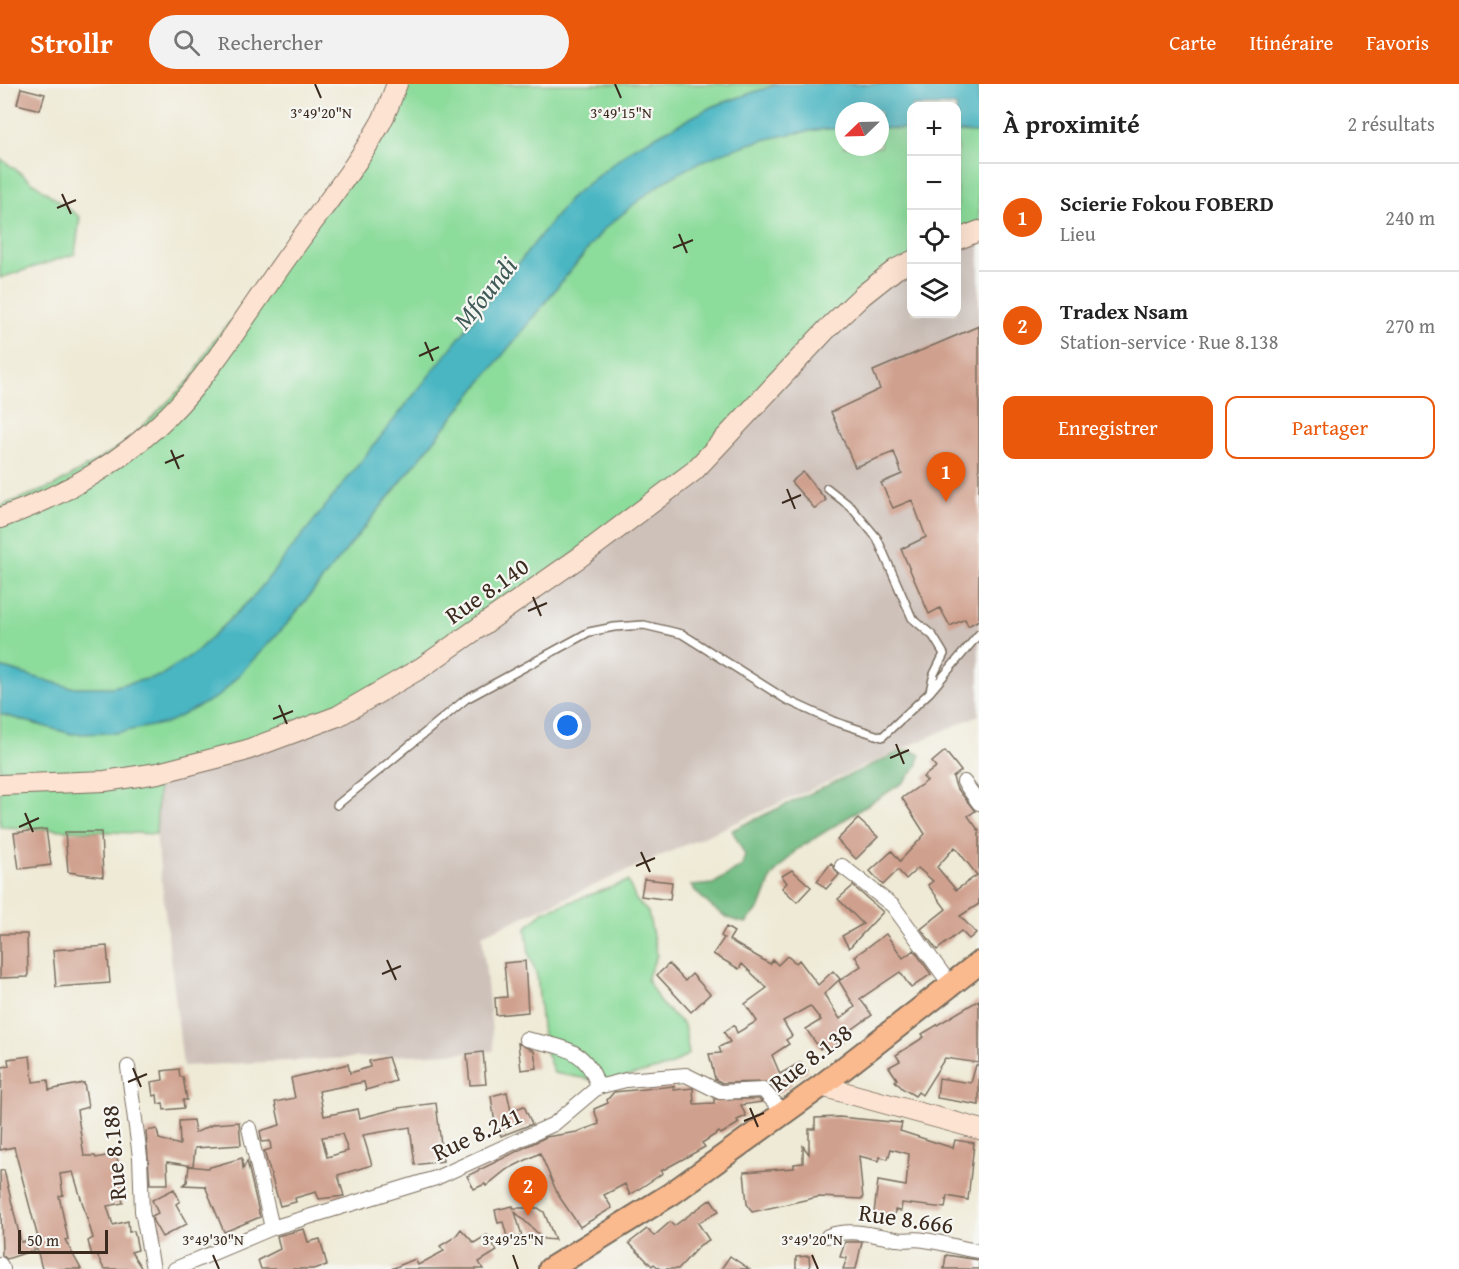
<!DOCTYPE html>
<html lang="fr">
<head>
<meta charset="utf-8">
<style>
  :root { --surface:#fff; --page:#f2f2f2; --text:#222; --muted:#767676; --line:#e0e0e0; --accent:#ea580c }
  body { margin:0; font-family:"Gentium Book Plus",serif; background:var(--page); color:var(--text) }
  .controls { position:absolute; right:18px; top:18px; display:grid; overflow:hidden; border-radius:12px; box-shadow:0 6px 24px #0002 }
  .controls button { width:54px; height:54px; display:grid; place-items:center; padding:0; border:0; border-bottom:2px solid var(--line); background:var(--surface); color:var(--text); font:30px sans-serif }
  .compass { position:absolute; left:835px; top:18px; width:54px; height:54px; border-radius:50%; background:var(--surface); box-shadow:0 6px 24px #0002; rotate:247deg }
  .scale { position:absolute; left:18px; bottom:15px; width:90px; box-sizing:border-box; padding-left:6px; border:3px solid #3b2a1e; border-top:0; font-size:16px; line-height:21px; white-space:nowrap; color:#3b2a1e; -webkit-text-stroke:4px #f6f6f2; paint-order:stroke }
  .you { position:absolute; left:568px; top:642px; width:21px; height:21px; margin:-15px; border:4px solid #fff; border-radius:50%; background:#1a73e8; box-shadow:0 0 0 9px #1a73e833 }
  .badge { display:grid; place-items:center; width:39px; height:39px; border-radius:50%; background:var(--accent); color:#fff; font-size:20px; font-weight:700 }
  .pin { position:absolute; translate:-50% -50px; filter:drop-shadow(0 2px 3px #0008) }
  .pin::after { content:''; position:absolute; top:32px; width:21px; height:18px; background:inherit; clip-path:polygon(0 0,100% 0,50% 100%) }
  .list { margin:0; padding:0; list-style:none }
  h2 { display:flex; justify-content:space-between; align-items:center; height:78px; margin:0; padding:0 24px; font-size:26px }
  h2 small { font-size:20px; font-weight:400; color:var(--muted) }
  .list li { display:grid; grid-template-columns:39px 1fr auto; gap:18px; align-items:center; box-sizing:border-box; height:108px; padding:0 24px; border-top:2px solid var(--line) }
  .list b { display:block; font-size:22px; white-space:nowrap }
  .list p { margin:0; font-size:20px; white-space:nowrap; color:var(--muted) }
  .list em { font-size:20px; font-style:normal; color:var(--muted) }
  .actions { display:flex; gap:12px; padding:18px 24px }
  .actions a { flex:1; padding:14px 0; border:2px solid var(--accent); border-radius:12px; text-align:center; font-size:21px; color:var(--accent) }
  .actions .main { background:var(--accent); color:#fff }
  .icon { flex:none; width:33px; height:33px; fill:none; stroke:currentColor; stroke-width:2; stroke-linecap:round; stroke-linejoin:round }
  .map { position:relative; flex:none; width:979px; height:1185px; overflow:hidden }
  header { display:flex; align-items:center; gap:36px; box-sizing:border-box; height:84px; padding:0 30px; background:var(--accent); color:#fff }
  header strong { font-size:28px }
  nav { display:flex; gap:33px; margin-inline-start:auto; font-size:21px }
  .search { width:420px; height:54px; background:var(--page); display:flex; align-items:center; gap:15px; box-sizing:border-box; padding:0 21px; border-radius:33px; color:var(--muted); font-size:22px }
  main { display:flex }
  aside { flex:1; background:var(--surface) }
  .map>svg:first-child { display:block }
  .industrial { fill:#cec1ba }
  .green { fill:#8cdc9b; stroke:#64835c; stroke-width:1.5 }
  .forest { fill:#71bc83; stroke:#567350; stroke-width:1.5 }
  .water { fill:#48b6c2; stroke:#427070; stroke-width:1.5 }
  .building { fill:#d0a08e; fill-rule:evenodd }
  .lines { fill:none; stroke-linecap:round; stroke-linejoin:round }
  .lane-casing { stroke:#7a6d5e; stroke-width:10 }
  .street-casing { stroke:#7a6d5e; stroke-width:16 }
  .secondary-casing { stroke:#7a6d5e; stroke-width:22 }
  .primary-casing { stroke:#7a6d5e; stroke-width:26 }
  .lane { stroke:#fff; stroke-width:7 }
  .street { stroke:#fff; stroke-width:14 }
  .secondary { stroke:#fde3d1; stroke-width:20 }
  .primary { stroke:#fbba8d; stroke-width:22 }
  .ticks { fill:none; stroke:#3b2a1e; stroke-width:2 }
  .labels { text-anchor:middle; stroke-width:4.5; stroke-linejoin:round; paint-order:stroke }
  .street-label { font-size:24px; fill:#3b2a1e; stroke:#f6f6f2 }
  .water-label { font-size:26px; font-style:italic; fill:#405b57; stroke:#f6f6f2 }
  .ticks-label { font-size:15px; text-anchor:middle; fill:#3b2a1e; stroke:#f6f6f2; stroke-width:4.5; stroke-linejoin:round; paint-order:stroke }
</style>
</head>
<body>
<header>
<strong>Strollr</strong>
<div class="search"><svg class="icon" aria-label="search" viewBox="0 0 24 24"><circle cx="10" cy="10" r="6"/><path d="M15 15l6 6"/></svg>Rechercher</div>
<nav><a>Carte</a><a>Itinéraire</a><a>Favoris</a></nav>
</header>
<main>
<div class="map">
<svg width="979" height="1185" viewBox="0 0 979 1185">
  <rect width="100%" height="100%" fill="#f6f6f2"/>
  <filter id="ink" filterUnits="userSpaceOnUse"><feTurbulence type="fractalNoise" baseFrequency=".0167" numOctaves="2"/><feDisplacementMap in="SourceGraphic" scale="12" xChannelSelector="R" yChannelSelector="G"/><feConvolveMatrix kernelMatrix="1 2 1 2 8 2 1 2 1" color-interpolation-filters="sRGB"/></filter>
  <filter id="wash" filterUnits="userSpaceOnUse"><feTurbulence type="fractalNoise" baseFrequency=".008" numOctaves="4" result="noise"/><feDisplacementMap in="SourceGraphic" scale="24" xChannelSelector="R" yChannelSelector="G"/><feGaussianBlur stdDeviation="1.35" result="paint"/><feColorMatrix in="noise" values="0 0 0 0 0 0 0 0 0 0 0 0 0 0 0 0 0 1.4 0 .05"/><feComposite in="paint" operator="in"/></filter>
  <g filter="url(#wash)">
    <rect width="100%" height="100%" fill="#efead6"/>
    <path class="industrial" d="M979,147V631L482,851L494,967L183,982L156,750L158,689L911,177L912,230H956L957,156Z"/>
    <path class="green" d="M397,0H778L711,23L254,512L196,568L160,592L112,603H69L0,583V422L54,402L125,360L192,294L212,259L290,168Z
      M844,44V63H880V44L911,45V177L694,387L338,632L159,689L156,750L0,743V630L72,650L286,541L604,145C622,131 639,115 658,102C710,67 782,46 844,44Z
      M957,48L979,49V147L957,156Z
      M0,74L80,133L75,170L0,194Z
      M628,797L636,816L648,828L657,871L647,895L661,920L684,941L689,970L670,982L605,998L554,989L544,963L537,892L529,870L526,844L543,828Z"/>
    <path class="forest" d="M910,666L920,671L917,682L904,698L796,766L772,792L760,823L746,839C724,837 705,818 691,802L713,800L742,782L745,771L732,746L899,668Z"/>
    <path class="water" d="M778,0H979V49L957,48L956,22H912L911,45L880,44V27H844V44C782,46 710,67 658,102C639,115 622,131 604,145L286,541L219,612L167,639L116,649L72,650L0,630V583L69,603H112L160,592L196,568L254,512L571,113L633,64L711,23Z"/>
    <g id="blocks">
      <path class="building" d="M21,4L45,10L40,26L17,20Z
        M979,242V536L968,542L965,535L950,542L940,524L929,530L901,465L926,453L912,416L893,424L881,399L902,390L894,368L855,383L831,328L880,305L873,287Z
        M803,388L826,416L815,425L791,398Z
        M945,667L961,687L953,693L956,703L975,727L968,732L979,747V820L960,832L976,849L969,855L961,847L937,866L921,845L946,825L928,801L933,797L918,784L906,795L898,786L883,801L870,787L892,767L900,777L925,750L902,714L927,697L923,693L936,683L932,678ZM955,763L977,791L956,806L937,783Z
        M858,735L878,753L856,775L837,756Z
        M46,745L51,781L19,785L14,749Z
        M65,748H101L103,793L68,788Z
        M831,779L839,791L826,805L817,797Z
        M792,786L811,803L797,818L782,804L787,799L782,792Z
        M644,795L672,798L670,816L641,812Z
        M853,802L883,828L849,864L842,852L863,840L838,815Z
        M726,843L734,848L729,856L770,880L773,876L778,881L787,872L796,879L799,876L818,901L833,887L840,895L824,910L840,935L855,923L839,897L861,882L855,872L886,850L903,874L914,866L931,890L911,904L900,888L860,915L872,931L843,952L845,956L827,967L824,962L820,965L806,945L821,936L810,922L783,937L792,952L786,956L789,960L772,971L780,990L801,978L808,987L790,997L792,1000L779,1010L766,998L722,999L715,995L709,970L721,969L719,963L730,958L724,948L734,941L737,949L757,937L745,920L767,904L742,880L739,885L713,870L724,854L721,852Z
        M0,850H27L28,893L0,894Z
        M107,862L110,899L56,903L53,866Z
        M525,877L528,928L496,931L495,914L507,913L504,879Z
        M669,880L685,897L692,890L710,910L691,928L657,891Z
        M979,916V979L945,974L922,1011L918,1008L915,1012L903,1005L895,997L897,995L889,983L900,977L896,971L924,953L922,950Z
        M518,959L534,967L537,984L521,986Z
        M483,968L486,1000L470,1001L467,970Z
        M30,972L33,998L48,996L49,1006L84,999L88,1023L77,1026L84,1072H95L96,1074L116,1070L124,1105H120L123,1119L107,1122L113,1141L128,1137L129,1148L134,1147L138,1166L131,1168L142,1185H104L97,1171L92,1172L88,1157L93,1154L73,1088L60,1090L63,1111L59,1112L68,1155L65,1156L81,1185H42L37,1165L7,1175L2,1171L0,1087L4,1086L21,1158L38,1154L14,1063L0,1066L2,983L9,982L8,975Z
        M388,973L396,997L366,1006L364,998L319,1007L324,1032L358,1025L360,1034L399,1024L436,1019L443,1077L415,1081L410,1043L363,1051L372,1081L338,1091L344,1112L319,1115L316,1108L295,1114L296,1118L280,1122L264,1067L271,1065L270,1057L262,1058L260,1047L280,1041L275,1018L295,1014L291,994L348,980L350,989L370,983L369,977ZM342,1050L348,1067L327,1073L322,1053Z
        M976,981H979V1021L937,1014L939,994L971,999Z
        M179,985L180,993H183L187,1016H183L184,1024L164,1026L163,1019L158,1020L157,1011L153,1012L151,998L163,996L162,987Z
        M674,1002V1006L693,1004L694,1020L714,1019V1015H759L762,1018L741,1021L746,1032L737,1036L739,1039L721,1050L719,1048L702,1059L705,1063L661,1087L663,1089L630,1111L625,1100L604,1111L612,1124L580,1143L558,1111L540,1069L506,1086L486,1102L485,1100L474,1105L467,1092L546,1053L577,1048L599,1040L594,1025L608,1019L607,1016L614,1008Z
        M507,1008L511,1027L524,1022L532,1040L501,1052L494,1033L491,1012Z
        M839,1033L902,1039L900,1047L953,1064L955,1056L974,1059L968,1116L947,1112L945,1124L902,1119L901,1127L895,1126L893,1140L873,1137L878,1097L906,1102L909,1070L891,1065L888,1075L880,1073L879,1077L859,1072L863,1115L818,1113L752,1128L747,1120L744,1088L794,1084V1080L803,1079V1062L809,1070V1045H815V1034Z
        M193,1036L195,1049L214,1040L239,1038L241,1061L195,1064L193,1082L167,1078L168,1100H150L146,1047L157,1045L159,1055L180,1061L179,1037Z
        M242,1074L243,1085L247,1077L260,1133L224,1148L205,1102L183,1101L187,1098L189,1082L207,1084Z
        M174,1105L180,1117L176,1120L187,1140L162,1153L153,1137L152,1132L158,1129L152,1116Z
        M711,1115L719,1127L698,1139L709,1156L700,1161L678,1185H660L654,1180L652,1182L629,1159L647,1145L654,1152L670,1138L674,1142Z
        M513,1122V1124H538L544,1128L555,1156L544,1155L515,1128L522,1152L508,1156L503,1138L498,1139L495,1126Z
        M304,1145L308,1158L320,1155L327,1181L313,1185H261L258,1176L280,1165L277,1152Z
        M461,1145L474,1159L487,1151L497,1167L479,1178L483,1185H391L415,1175L418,1181L444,1167L440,1162L455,1153Z
        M845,1158H862L856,1185H843L847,1174L840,1173Z
        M946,1171L979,1176V1185H944Z
        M730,1172L749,1185H721Z
        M809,1172L810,1185H796V1173Z"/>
    </g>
  </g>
  <g filter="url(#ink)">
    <use href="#blocks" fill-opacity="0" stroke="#7a6d5e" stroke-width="1.5"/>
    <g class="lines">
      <defs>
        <path id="lane" d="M827,404L851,423L877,454L912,534L933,552L944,570L934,590L930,607
          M337,721L466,615L589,548L614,543L644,541L682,550L787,616L833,637L882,653L930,608L979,550"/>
        <path id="street" d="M964,698L979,719
          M842,782L893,822L950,900
          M526,955C562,963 587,964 598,1003
          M128,983L140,1073L142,1127L153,1185
          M249,1044L272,1144
          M828,1152C851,1144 873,1151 896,1155C906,1157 915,1154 924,1156C943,1158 960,1165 979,1167
          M0,1180L3,1185
          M175,1185L272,1144L436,1094L554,1040L598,1003L626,996L686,991L720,1008L763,1006L784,1029"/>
        <path id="secondary" d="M956,156L979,147
          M0,434C63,412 121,379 169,331C215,285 252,221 291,168C321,126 354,86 379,42C387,29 391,14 397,0
          M0,701L105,697L158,689L244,667L338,632L421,584L580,473L694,387L827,245L863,211L896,185L912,177
          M821,1002L979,1045"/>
        <path id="primary" d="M550,1185L671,1110L821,1002L979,879"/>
      </defs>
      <use href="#lane" class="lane-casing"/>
      <use href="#street" class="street-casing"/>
      <use href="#secondary" class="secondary-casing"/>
      <use href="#primary" class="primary-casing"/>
      <use href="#lane" class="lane"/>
      <use href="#street" class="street"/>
      <use href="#secondary" class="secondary"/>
      <use href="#primary" class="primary"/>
    </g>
  </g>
  <path class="ticks" d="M315,0L321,14M615,0L621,14M62,110L71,130M57,124L76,116M679,150L687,169M673,164L693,156M425,258L433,277M419,272L439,263M171,366L179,385M165,379L184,371M787,405L795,425M782,419L801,411M533,513L541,532M528,527L547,519M279,621L287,640M273,635L293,627M896,660L904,680M890,674L909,666M25,729L33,748M19,743L39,734M641,768L650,788M636,782L655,774M387,876L396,896M382,890L401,882M133,984L141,1003M128,998L147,990M750,1024L758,1043M744,1037L764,1029M213,1171L219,1185M513,1171L518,1185M812,1171L818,1185"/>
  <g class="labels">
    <g class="street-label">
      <text transform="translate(487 507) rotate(-35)" y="8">Rue 8.140</text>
      <text transform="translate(811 974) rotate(-37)" y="8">Rue 8.138</text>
      <text transform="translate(477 1050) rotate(-25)" y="8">Rue 8.241</text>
      <text transform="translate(114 1069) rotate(-95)" y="8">Rue 8.188</text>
      <text transform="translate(906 1135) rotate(8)" y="8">Rue 8.666</text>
    </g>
    <g class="water-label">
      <text transform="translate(485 209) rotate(-51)" y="9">Mfoundi</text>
    </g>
  </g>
  <g class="ticks-label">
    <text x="321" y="34">3°49'20"N</text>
    <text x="621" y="34">3°49'15"N</text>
    <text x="213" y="1161">3°49'30"N</text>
    <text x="513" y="1161">3°49'25"N</text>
    <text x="812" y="1161">3°49'20"N</text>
  </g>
</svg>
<div class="controls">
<button>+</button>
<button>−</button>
<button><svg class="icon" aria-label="locate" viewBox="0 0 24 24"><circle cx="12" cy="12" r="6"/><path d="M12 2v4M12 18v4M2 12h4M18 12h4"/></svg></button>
<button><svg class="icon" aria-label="layers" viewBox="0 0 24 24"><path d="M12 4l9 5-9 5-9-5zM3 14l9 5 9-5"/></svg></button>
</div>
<svg class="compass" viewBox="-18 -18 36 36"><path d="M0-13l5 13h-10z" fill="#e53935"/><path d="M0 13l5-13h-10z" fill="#767676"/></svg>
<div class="scale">50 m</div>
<div class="you"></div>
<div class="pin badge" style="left:946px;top:418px">1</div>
<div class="pin badge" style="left:528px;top:1132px">2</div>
</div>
<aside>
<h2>À proximité<small>2 résultats</small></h2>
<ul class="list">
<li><span class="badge">1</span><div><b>Scierie Fokou FOBERD</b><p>Lieu</p></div><em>240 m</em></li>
<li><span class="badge">2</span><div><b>Tradex Nsam</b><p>Station-service · Rue 8.138</p></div><em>270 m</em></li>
</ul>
<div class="actions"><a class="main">Enregistrer</a><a>Partager</a></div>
</aside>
</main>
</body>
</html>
